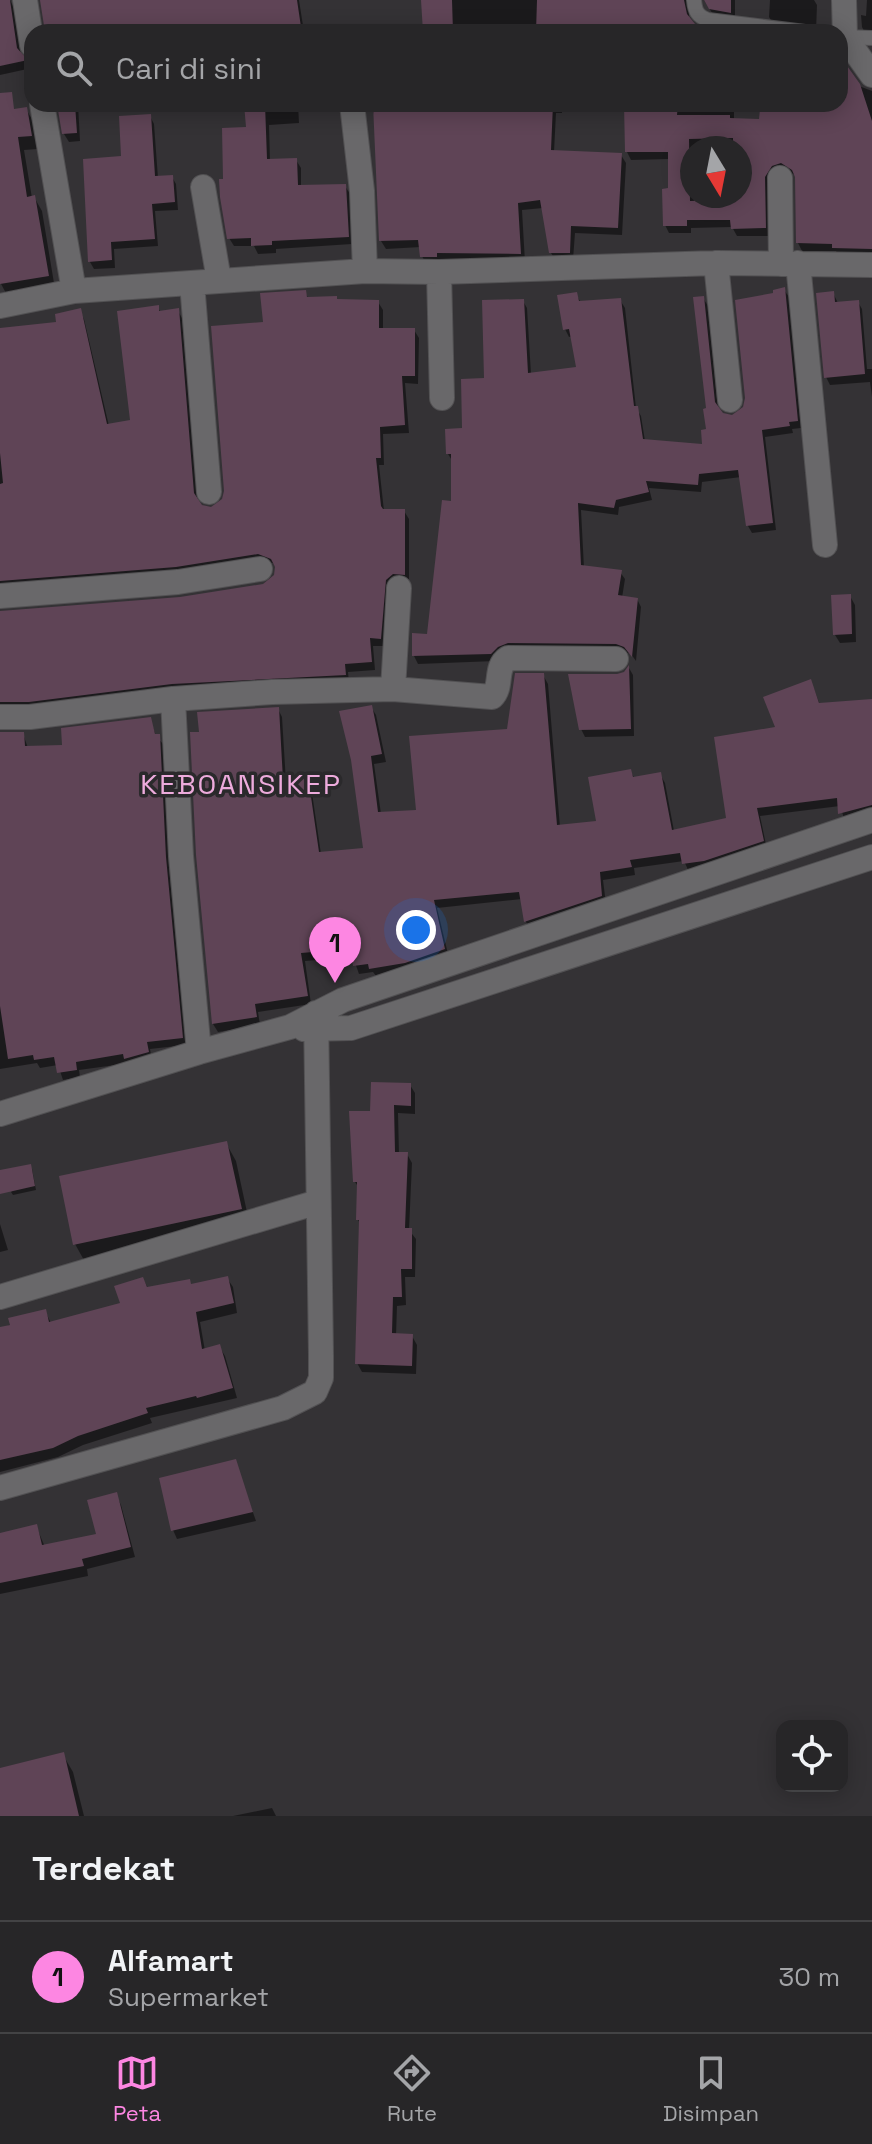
<!DOCTYPE html>
<html lang="id">
<head>
<meta charset="utf-8">
<style>
  :root { --surface:#272628; --page:#333234; --text:#f1f3f6; --muted:#a4a5a8; --line:#434345; --accent:#fd86e2 }
  body { margin:0; font-family:"Space Grotesk",sans-serif; background:var(--page); color:var(--text) }
  .controls { position:absolute; right:24px; bottom:24px; display:grid; overflow:hidden; border-radius:16px; box-shadow:0 4px 20px #0003 }
  .controls button { width:72px; height:72px; display:grid; place-items:center; padding:0; border:0; border-bottom:2px solid var(--line); background:var(--surface); color:var(--text); font:40px sans-serif }
  .compass { position:absolute; left:680px; top:136px; width:72px; height:72px; border-radius:50%; background:var(--surface); box-shadow:0 4px 20px #0003; rotate:170deg }
  .you { position:absolute; left:416px; top:930px; width:28px; height:28px; margin:-20px; border:6px solid #fff; border-radius:50%; background:#1a73e8; box-shadow:0 0 0 12px #1a73e833 }
  .badge { display:grid; place-items:center; width:52px; height:52px; border-radius:50%; background:var(--accent); color:#111; font-size:26px; font-weight:700 }
  .pin { position:absolute; translate:-50% -66px; filter:drop-shadow(0 2px 4px #0008) }
  .pin::after { content:''; position:absolute; top:42px; width:28px; height:24px; background:inherit; clip-path:polygon(0 0,100% 0,50% 100%) }
  .list { margin:0; padding:0; list-style:none }
  h2 { display:flex; justify-content:space-between; align-items:center; height:104px; margin:0; padding:0 32px; font-size:34px }
  h2 small { font-size:26px; font-weight:400; color:var(--muted) }
  .list li { display:grid; grid-template-columns:52px 1fr auto; gap:24px; align-items:center; box-sizing:border-box; height:112px; padding:0 32px; border-top:2px solid var(--line) }
  .list b { display:block; font-size:30px; white-space:nowrap }
  .list p { margin:0; font-size:26px; white-space:nowrap; color:var(--muted) }
  .list em { font-size:26px; font-style:normal; color:var(--muted) }
  .icon { flex:none; width:44px; height:44px; fill:none; stroke:currentColor; stroke-width:2; stroke-linecap:round; stroke-linejoin:round }
  .map { position:relative; flex:none; width:872px; height:1816px; overflow:hidden }
  .search { position:absolute; background:var(--surface); box-shadow:0 4px 20px #0003; left:24px; right:24px; top:24px; height:88px; display:flex; align-items:center; gap:20px; box-sizing:border-box; padding:0 28px; border-radius:24px; color:var(--muted); font-size:30px }
  .sheet { height:216px; background:var(--surface) }
  nav { display:flex; justify-content:space-around; align-items:center; box-sizing:border-box; height:112px; border-top:2px solid var(--line); background:var(--surface); font-size:22px; color:var(--muted) }
  nav a { display:grid; justify-items:center; gap:4px }
  nav .on { color:var(--accent) }
  .map>svg:first-child { display:block }
  .shadow { fill:#0007; fill-rule:evenodd }
  .building { fill:#5f4456; fill-rule:evenodd }
  .lines { fill:none; stroke-linecap:round; stroke-linejoin:round }
  .lane-casing { stroke:#525153; stroke-width:16 }
  .street-casing { stroke:#525153; stroke-width:26 }
  .lane { stroke:#69686a; stroke-width:14 }
  .street { stroke:#69686a; stroke-width:24 }
  .labels { text-anchor:middle; stroke-width:7; stroke-linejoin:round; paint-order:stroke }
  .quarter-label { font-size:28px; letter-spacing:2px; fill:#edabdc; stroke:#2a292b }
</style>
</head>
<body>
<div class="map">
<svg width="872" height="1816" viewBox="0 0 872 1816">
  <rect width="100%" height="100%" fill="#343235"/>
  <path class="shadow" d="M10,0L14,8L21,57L29,61L32,68L0,75V2Z
    M41,0H299L304,32H47Z
    M423,0H695L689,4V19L699,29L715,32H425Z
    M704,0H735V20L714,16Z
    M770,0H814L817,5L816,32L774,25L769,17Z
    M867,0H872V35H866L862,27L861,15L866,16Z
    M840,59L859,86L872,91V257H839L836,251H802L798,243L797,176L786,170L769,236H737L732,227L691,228V233H669L665,225L670,190V159L631,160L627,152L626,104H734V120L761,121L762,104H840ZM735,146L740,148V196H732V202L694,203L692,148Z
    M58,104H78L80,141L69,142L64,134Z
    M246,104H298L299,123L269,125L270,161L296,160L301,168V187L345,186L350,194L352,244L276,249V253L258,254L254,246H234L229,238L225,181L248,129Z
    M369,104H562V113H556L554,152L621,155L626,163L622,235L575,233L573,260L556,261L551,253L543,208L522,210L525,262L426,264L422,256L421,247L386,249L381,241L374,114Z
    M26,109L34,123L38,149L24,150L32,198L34,197L42,211L55,289L8,297L0,282V113Z
    M150,116L154,124L158,178L172,177L176,184L178,210L155,211L158,246L114,249L115,268L94,269L90,262L123,158Z
    M784,290L789,297L801,428L792,429L793,433L765,437L776,530L752,533L748,526L741,477L702,482L701,492L649,488L652,500L619,507L618,515L581,510L584,568L620,572L625,579L622,598L637,599L641,607L636,661L631,654L622,651L496,661L418,664L414,656L429,636L453,504V462L448,454L464,430L523,301L527,308L531,374L578,369L573,336L569,337L565,329L576,294L581,303L620,300L625,308L636,408L641,416L645,441L704,446L708,431L703,298L708,306L718,410L722,415L733,417L745,408L776,294Z
    M304,292L309,299L378,302L383,310V330H414L419,338L418,384L405,383L409,433L383,434L384,465H379L384,511H404L409,519V582L385,646H373L375,670L348,672L349,683L0,712V613L179,599L263,586L276,576V568L273,563L263,562L0,591V329L59,323L80,311L84,319L109,426L133,422L158,308L161,313L178,311L182,318L198,503L209,509L220,505L226,491L265,324Z
    M833,293L838,303L858,302L862,309L867,369H872V397L870,382L830,385L826,377Z
    M850,596L855,605L856,642L840,643L835,635Z
    M629,668L633,675L634,736L585,737L581,729Z
    M543,675L548,684L560,827L599,823L630,771L635,779L660,774L665,783L674,831L728,819L778,728L814,689L820,705L872,701V814L845,821L840,806L760,816L767,849L689,872L684,861L634,868L635,875L603,880L606,904L531,930L526,922L522,899L437,908L449,958L410,971L376,976L373,972L359,974L353,957L305,961L311,1004L258,1012L260,1025L218,1032L213,1024L278,709L282,717L286,782L307,778L311,786L321,854L365,850L371,707L376,715L386,762L374,764L381,814L419,811L508,731Z
    M150,719L156,736L163,744L169,867L186,1045L150,1049L152,1060L79,1070L80,1077L63,1080L58,1065L40,1068L37,1063L0,1069V732L23,734L28,748L64,747Z
    M410,1085L415,1093V1114L398,1113L399,1154H407L412,1163L409,1230L416,1239L415,1277H405L406,1305L397,1306L396,1336H412L417,1345L416,1374L362,1372L357,1363L361,1225L358,1220L359,1188L355,1182L372,1112Z
    M226,1143L236,1161L250,1226L85,1262L75,1244Z
    M32,1169L36,1190L13,1195L11,1192Z
    M0,1224L8,1250L0,1252Z
    M227,1278L233,1287L237,1313L200,1322L205,1351L219,1346L225,1356L237,1398L150,1418L152,1423L83,1445L58,1457L0,1472V1329L45,1311L51,1323L122,1304L143,1279L148,1288L191,1286Z
    M235,1461L256,1521L177,1539L173,1530Z
    M116,1495L121,1505L135,1557L87,1569L88,1576L0,1594V1534L36,1526L45,1547L98,1536Z
    M63,1755L73,1772L84,1816H0V1770Z
    M272,1808L276,1816H233Z"/>
  <path class="building" d="M0,0H10L17,48L28,60L0,66Z
    M40,0H297L301,27L266,32H45Z
    M421,0H452L453,32H423Z
    M537,0H684L687,14L695,24L705,29L724,32H536Z
    M704,0H731V13L709,9Z
    M840,56L860,84L872,121V249L832,248V244L796,243L795,177L792,170L781,163L772,166L765,177L766,228L731,229L730,220H687V226H663L662,189L668,188V152H625L624,104H678L677,115H730V118L759,119L760,109H795V104H840ZM733,138V148H740V196H730V200L690,201L689,139Z
    M12,92L14,109L27,107L32,136L18,137L27,197L35,195L49,276L0,284V93Z
    M57,104H75L77,133L62,134Z
    M244,104H265L267,159L297,158L298,185L346,184L349,237L272,241V245L251,246V238L227,239L220,197L219,179H223L222,128L246,127Z
    M373,104H553L551,150L622,153L618,228L571,226L570,253H549L540,200L518,203L521,254L437,253V257H420L418,240L379,241Z
    M151,114L155,176L173,175L175,202L152,204L155,239L111,242L112,260L88,262L83,159L121,156L119,116Z
    M785,287L798,421L789,422L790,426L762,430L773,523L746,526L738,470L699,474L698,485L646,481L649,492L616,500L614,508L578,503L581,565L622,570L618,595L638,598L632,657L624,647L616,644L508,643L498,647L491,654L412,656V633L427,634L442,500L451,501V454H446L445,429L462,428L461,379L484,378L482,300L524,299L528,373L576,367L569,329L563,330L557,295L577,292L579,301L621,298L634,406H638L643,439L702,444L701,430L706,429L703,409L706,408L693,297L704,296L715,402L723,413L732,415L743,407L745,398L735,300L773,293V290Z
    M306,290L307,297L337,296V299L379,300V328H415V376H402L405,425L380,427L381,458H376L381,506L383,509H405V575L393,574L386,580L381,639L370,638L372,662L345,664L346,675L172,684L29,702H0V611L180,597L263,584L274,575L275,567L271,559L258,554L176,567L0,581V484L3,483L0,453V328L56,322L55,314L81,308L107,424L130,420L117,311L159,305V311L179,308L194,493L202,505L211,507L222,499L224,491L211,326L263,322L260,293Z
    M834,291L835,302L859,300L865,374L824,378L816,293Z
    M851,594L852,634L833,635L831,595Z
    M629,665L631,729L579,730L568,674H617L624,672Z
    M515,673H544L557,825L596,821L588,777L631,769L633,777L661,772L672,830L726,818L714,737L775,727L763,697L811,679L819,703L872,699V805L838,814L837,798L757,808L764,841L704,861L682,864L680,853L630,860L632,867L600,872L602,896L524,922L519,892L434,900L445,949L405,963L369,969L368,964L353,966L350,949L301,953L308,996L255,1004L257,1017L212,1024L196,855L190,732H199L197,712L279,707L283,780L308,776L319,852L363,848L351,760L339,711L372,705L382,754L371,756L378,812L416,810L409,736L507,729Z
    M151,717L155,734H160L166,857L183,1038L147,1042L149,1052L124,1059L123,1054L76,1062L77,1070L57,1073L54,1057L34,1060L33,1055L8,1059L0,1006V732H24L25,746L62,745L61,728Z
    M371,1082L411,1083V1106L394,1105L395,1152H408L405,1228H412V1269H401L402,1297H393L392,1333L413,1334L412,1366L355,1364L359,1220H356L357,1182H353L349,1111H370Z
    M227,1141L242,1209L73,1245L59,1176Z
    M31,1164L35,1186L0,1194V1170Z
    M228,1276L234,1303L196,1312L202,1349L220,1344L233,1388L197,1398L196,1396L146,1408L148,1413L78,1436L53,1448L0,1460V1327L10,1325L8,1318L46,1309L49,1322L120,1303L114,1286L143,1277L147,1287L190,1279L191,1284Z
    M236,1459L253,1512L171,1531L159,1478Z
    M117,1492L131,1547L82,1559L84,1566L0,1583V1533L37,1524L42,1545L96,1534L87,1500Z
    M64,1752L79,1816H0V1768Z"/>
  <g class="lines">
    <defs>
      <path id="lane" d="M694,0C695,11 697,16 708,20L805,32
        M844,37L872,38"/>
      <path id="street" d="M25,0L32,45
        M844,0L845,37L872,75
        M42,104L74,291
        M352,104L362,191L365,271
        M780,178L781,264
        M203,187L219,280
        M716,263L730,400
        M798,263L825,545
        M439,272L442,398
        M192,283L209,492
        M0,306L74,291L365,271L439,272L716,263L872,265
        M0,596L178,582L260,569
        M393,689L399,588
        M173,699L181,856L199,1052
        M0,717H30L173,699L272,692L393,689L492,697C503,687 494,667 508,658L616,659
        M304,1029L351,1028L872,857
        M0,1114L199,1052L290,1027L343,1000L872,820
        M0,1297L318,1202
        M0,1488L283,1408L315,1392L321,1378V1355L316,1013"/>
    </defs>
    <use href="#lane" class="lane-casing"/>
    <use href="#street" class="street-casing"/>
    <use href="#lane" class="lane"/>
    <use href="#street" class="street"/>
  </g>
  <g class="labels">
    <g class="quarter-label">
      <text x="241" y="794">KEBOANSIKEP</text>
    </g>
  </g>
</svg>
<div class="controls">
<button><svg class="icon" aria-label="locate" viewBox="0 0 24 24"><circle cx="12" cy="12" r="6"/><path d="M12 2v4M12 18v4M2 12h4M18 12h4"/></svg></button>
</div>
<svg class="compass" viewBox="-18 -18 36 36"><path d="M0-13l5 13h-10z" fill="#e53935"/><path d="M0 13l5-13h-10z" fill="#a4a5a8"/></svg>
<div class="you"></div>
<div class="pin badge" style="left:335px;top:983px">1</div>
<div class="search"><svg class="icon" aria-label="search" viewBox="0 0 24 24"><circle cx="10" cy="10" r="6"/><path d="M15 15l6 6"/></svg>Cari di sini</div>
</div>
<section class="sheet">
<h2>Terdekat<small></small></h2>
<ul class="list">
<li><span class="badge">1</span><div><b>Alfamart</b><p>Supermarket</p></div><em>30 m</em></li>
</ul>
</section>
<nav>
<a class="on"><svg class="icon" aria-label="map" viewBox="0 0 24 24"><path d="M3 6l6-2 6 2 6-2v14l-6 2-6-2-6 2zM9 4v14M15 6v14"/></svg>Peta</a>
<a><svg class="icon" aria-label="directions" viewBox="0 0 24 24"><path d="M12 3l9 9-9 9-9-9zM9 14v-3h6M13 9l2 2-2 2"/></svg>Rute</a>
<a><svg class="icon" aria-label="saved" viewBox="0 0 24 24"><path d="M7 4h10v16l-5-4-5 4z"/></svg>Disimpan</a>
</nav>
</body>
</html>
